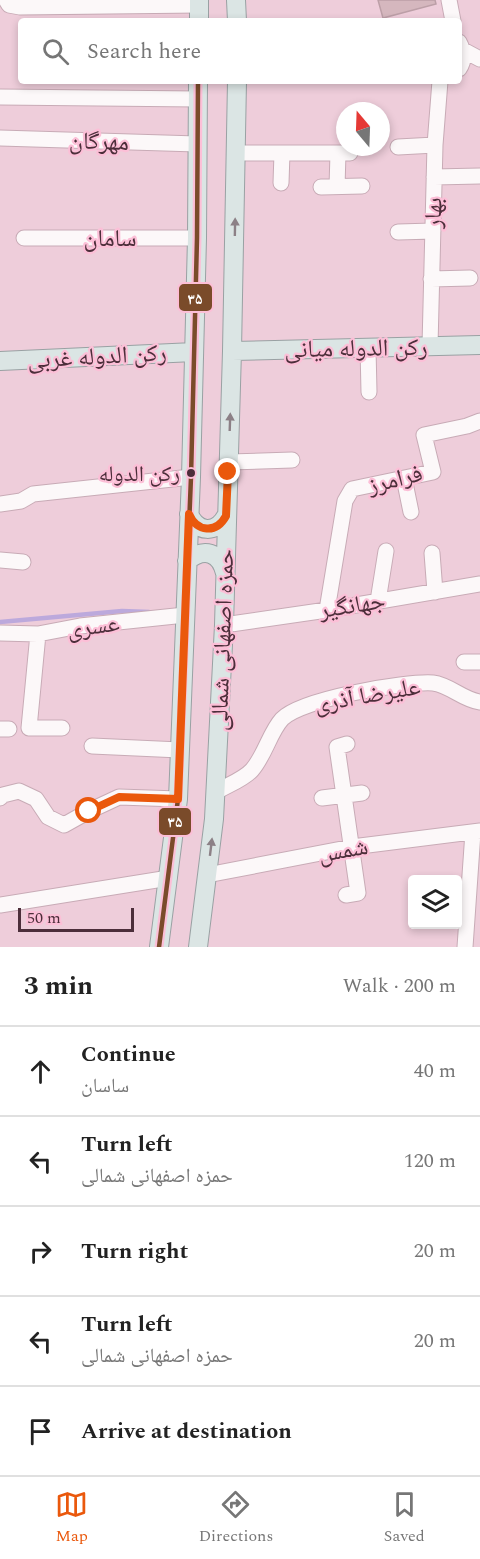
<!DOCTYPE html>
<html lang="en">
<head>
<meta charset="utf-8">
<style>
  :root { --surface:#fff; --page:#f6f6f6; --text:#222; --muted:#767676; --line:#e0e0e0; --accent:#ea580c }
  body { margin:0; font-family:Spectral,"Noto Naskh Arabic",serif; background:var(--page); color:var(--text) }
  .controls { position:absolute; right:18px; bottom:18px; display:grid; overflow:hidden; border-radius:6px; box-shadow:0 3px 9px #0003 }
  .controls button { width:54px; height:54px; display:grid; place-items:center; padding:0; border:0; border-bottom:2px solid var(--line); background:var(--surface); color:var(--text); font:30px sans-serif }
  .compass { position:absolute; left:336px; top:102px; width:54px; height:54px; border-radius:50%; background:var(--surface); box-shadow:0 3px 9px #0003; rotate:341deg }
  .scale { position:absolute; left:18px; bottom:15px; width:116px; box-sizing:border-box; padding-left:6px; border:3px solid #4c2e3a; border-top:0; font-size:16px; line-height:21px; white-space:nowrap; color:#4c2e3a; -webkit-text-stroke:4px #fcbfd7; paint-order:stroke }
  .stop { position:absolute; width:18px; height:18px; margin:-14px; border:4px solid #ea580c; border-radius:50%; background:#fff }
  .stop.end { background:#ea580c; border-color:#fff; box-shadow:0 2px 6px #0008 }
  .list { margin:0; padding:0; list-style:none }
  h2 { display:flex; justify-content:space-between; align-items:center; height:78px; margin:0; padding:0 24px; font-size:26px }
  h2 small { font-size:20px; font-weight:400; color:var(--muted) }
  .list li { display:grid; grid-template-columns:39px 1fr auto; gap:18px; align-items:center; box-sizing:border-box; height:90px; padding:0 24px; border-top:2px solid var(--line) }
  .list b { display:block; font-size:22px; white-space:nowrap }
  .list p { margin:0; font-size:20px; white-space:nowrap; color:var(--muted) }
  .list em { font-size:20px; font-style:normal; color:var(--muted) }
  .icon { flex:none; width:33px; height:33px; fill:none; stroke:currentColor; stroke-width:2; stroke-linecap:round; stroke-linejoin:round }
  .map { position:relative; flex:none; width:480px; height:947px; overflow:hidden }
  .search { position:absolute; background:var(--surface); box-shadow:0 3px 9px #0003; left:18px; right:18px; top:18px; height:66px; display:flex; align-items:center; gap:15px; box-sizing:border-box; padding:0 21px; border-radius:6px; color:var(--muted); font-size:22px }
  .sheet { height:528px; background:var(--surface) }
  nav { display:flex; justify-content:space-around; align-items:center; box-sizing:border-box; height:84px; border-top:2px solid var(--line); background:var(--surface); font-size:16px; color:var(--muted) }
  nav a { display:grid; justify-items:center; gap:3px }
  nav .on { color:var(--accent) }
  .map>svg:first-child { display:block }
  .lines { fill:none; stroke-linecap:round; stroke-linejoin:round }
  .stream { stroke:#bca9dc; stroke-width:4.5 }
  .building { fill:#d5b7be; stroke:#bc9fa7; stroke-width:1.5 }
  .minor-casing { stroke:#c8abb6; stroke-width:17 }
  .major-casing { stroke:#99a1a3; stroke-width:20 }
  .minor { stroke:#fcf8f9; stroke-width:15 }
  .major { stroke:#dbe5e4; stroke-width:18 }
  .bus-1-casing { stroke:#fcbfd7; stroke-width:9 }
  .bus-1 { stroke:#7a4b2a; stroke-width:4.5 }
  .oneway { fill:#8c8086 }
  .route { stroke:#ea580c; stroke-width:8 }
  .bus-dot { fill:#4c2e3a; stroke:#fcbfd7; stroke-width:2 }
  .labels { text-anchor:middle; stroke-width:4.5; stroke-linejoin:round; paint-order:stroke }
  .bus-label { font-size:22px; fill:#4c2e3a; stroke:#fcbfd7; text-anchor:end }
  .street-label { font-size:24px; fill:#4c2e3a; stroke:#fcbfd7 }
  .line-badge { stroke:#fcbfd7; stroke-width:2 }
  .badge-label { font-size:16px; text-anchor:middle; font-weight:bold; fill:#fff }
</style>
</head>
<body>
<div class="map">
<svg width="480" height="947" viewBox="0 0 480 947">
  <rect width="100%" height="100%" fill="#eecdda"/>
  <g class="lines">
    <path class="stream" d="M0,622L122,611L149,612"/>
  </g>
  <path class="building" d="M378,0H435L436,4L383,18Z"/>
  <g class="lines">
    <defs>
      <path id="minor" d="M6,0L9,5L20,7L199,5
        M449,0L453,21
        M459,42C464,51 465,60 459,69
        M463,50L480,59
        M0,97L198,99
        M0,138L197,144
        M398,147L435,145
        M237,153H350
        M434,177L480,176
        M281,183L282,153
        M321,187L362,186
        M337,187L338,153
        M398,232L433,231
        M24,238H197
        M431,279L470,278
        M430,346L435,145L440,81
        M368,348L369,392
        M229,462L292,460
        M404,478L411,512
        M0,504L21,501L33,494L191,477
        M432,553L435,592
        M0,560L23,562
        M378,601L386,551
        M327,610L345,501L352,489L433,472L424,435L467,426L480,421
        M224,625L327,610L480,584
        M0,633L38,634L80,626L185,615
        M38,634L29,728H62
        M464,662H480
        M0,729H9
        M92,746L180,750
        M216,792C227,785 243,780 252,770C265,755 270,732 282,719C301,699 405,681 433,683C450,685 463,700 480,702
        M0,798L3,795L19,791L36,799L48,817L64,825L89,811L119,797L178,799
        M322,798L362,793
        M207,875L352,847L480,831
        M346,895L358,893L337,747L347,744
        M0,905L169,878
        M465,947L473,832"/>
      <path id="major" d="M236,0L237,21
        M199,21V0
        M232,351L480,345
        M0,361L194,352
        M189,514C197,533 216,534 226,516
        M187,561C204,547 220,552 225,573
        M159,947L178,799L191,477L197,238L198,81
        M198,947L214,819L224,625L232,351L237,81"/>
    </defs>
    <use href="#minor" class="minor-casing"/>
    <use href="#major" class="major-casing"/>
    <use href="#minor" class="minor"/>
    <use href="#major" class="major"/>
    <defs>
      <path id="bus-1" d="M159,947L178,799L191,477L197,238L198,81"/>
    </defs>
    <use href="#bus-1" class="bus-1-casing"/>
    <use href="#bus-1" class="bus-1"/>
  </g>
  <defs><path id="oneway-solid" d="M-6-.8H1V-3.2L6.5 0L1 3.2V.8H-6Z" transform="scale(1.5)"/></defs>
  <g class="oneway">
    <use href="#oneway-solid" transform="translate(235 227) rotate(-89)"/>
    <use href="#oneway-solid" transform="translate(230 422) rotate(-88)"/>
    <use href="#oneway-solid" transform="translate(211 847) rotate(-83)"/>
  </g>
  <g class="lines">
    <path class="route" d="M89,811L119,797L178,799L189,514C197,532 216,534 226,516L228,472"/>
  </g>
  <circle class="bus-dot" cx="191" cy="473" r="5"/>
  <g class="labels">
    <g class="bus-label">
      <text x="180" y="481">رکن الدوله</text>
    </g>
    <g class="street-label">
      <text transform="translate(99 141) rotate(2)" y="8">مهرگان</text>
      <text transform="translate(433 213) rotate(-88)" y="8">بهار</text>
      <text x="110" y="246">سامان</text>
      <text transform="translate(356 348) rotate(-1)" y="8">رکن الدوله میانی</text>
      <text transform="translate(97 356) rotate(-3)" y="8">رکن الدوله غربی</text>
      <text transform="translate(395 479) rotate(-14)" y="8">فرامرز</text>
      <text transform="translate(352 605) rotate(-9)" y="8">جهانگیر</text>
      <text transform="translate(93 626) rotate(-8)" y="8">عسری</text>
      <text transform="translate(222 640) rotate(-88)" y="8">حمزه اصفهانی شمالی</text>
      <text transform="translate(367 695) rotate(-10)" y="8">علیرضا آذری</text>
      <text transform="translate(343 850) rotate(-10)" y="8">شمس</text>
    </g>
  </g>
  <g class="line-badge">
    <rect x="178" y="283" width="35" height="29" rx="6" fill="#7a4b2a"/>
    <rect x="158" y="807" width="34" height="29" rx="6" fill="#7a4b2a"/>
  </g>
  <g class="badge-label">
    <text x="195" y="304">۳۵</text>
    <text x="175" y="827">۳۵</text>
  </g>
</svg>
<div class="controls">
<button><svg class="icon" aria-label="layers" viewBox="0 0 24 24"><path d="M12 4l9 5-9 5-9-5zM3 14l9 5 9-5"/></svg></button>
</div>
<svg class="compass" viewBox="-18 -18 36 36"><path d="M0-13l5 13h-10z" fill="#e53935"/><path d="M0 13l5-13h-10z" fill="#767676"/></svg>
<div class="scale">50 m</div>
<div class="stop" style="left:89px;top:811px"></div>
<div class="stop end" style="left:228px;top:472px"></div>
<div class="search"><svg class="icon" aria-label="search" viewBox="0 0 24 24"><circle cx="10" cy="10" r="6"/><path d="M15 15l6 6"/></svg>Search here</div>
</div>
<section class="sheet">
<h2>3 min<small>Walk · 200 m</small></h2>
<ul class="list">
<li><svg class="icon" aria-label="ahead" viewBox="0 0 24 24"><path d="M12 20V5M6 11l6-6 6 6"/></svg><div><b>Continue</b><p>ساسان</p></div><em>40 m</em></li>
<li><svg class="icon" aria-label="left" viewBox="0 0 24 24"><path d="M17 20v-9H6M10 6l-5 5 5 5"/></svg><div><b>Turn left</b><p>حمزه اصفهانی شمالی</p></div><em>120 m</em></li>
<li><svg class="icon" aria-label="right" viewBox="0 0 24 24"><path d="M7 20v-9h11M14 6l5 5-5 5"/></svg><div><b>Turn right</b></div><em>20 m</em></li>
<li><svg class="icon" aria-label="left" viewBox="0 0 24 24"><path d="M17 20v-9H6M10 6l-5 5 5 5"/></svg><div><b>Turn left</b><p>حمزه اصفهانی شمالی</p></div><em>20 m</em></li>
<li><svg class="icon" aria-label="arrive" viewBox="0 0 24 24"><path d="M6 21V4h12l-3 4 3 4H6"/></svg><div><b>Arrive at destination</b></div></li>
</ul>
</section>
<nav>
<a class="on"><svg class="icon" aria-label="map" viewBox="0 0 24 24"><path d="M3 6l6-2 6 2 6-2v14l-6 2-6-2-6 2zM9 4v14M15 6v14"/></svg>Map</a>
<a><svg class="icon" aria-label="directions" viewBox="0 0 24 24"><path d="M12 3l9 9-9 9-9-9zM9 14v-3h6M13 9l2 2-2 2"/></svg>Directions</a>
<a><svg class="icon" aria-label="saved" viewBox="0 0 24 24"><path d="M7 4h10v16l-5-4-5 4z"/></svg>Saved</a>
</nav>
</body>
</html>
